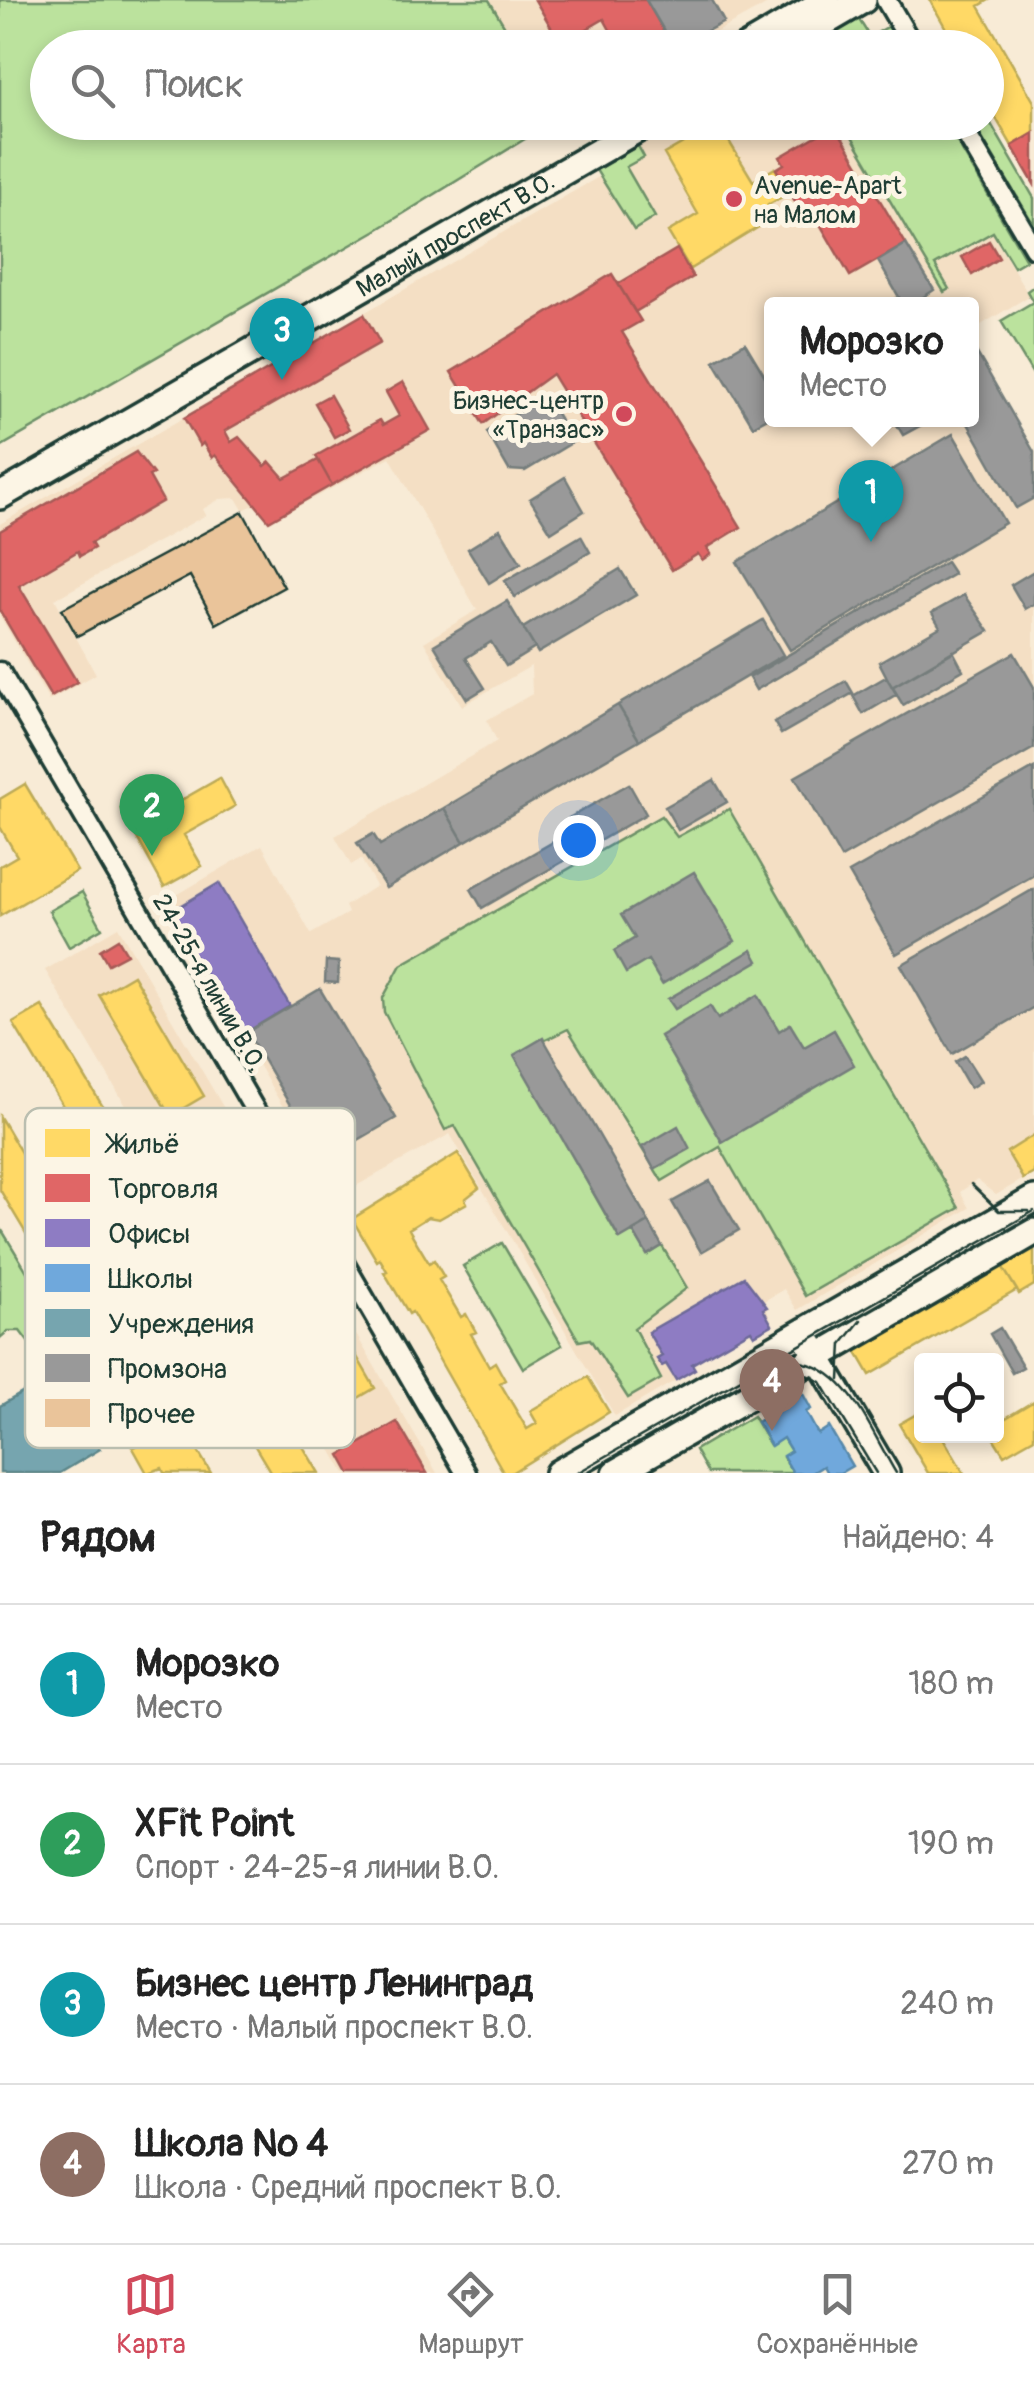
<!DOCTYPE html>
<html lang="ru">
<head>
<meta charset="utf-8">
<style>
  :root { --surface:#fff; --page:#f2f2f2; --text:#222; --muted:#767676; --line:#e0e0e0; --accent:#d1495b }
  body { margin:0; font-family:Pangolin,sans-serif; background:var(--page); color:var(--text) }
  .controls { position:absolute; right:30px; bottom:30px; display:grid; overflow:hidden; border-radius:10px; box-shadow:0 5px 15px #0003 }
  .controls button { width:90px; height:90px; display:grid; place-items:center; padding:0; border:0; border-bottom:2px solid var(--line); background:var(--surface); color:var(--text); font:50px sans-serif }
  .you { position:absolute; left:578px; top:840px; width:35px; height:35px; margin:-25px; border:8px solid #fff; border-radius:50%; background:#1a73e8; box-shadow:0 0 0 15px #1a73e833 }
  .badge { display:grid; place-items:center; width:65px; height:65px; border-radius:50%; background:var(--accent); color:#fff; font-size:32px; font-weight:700 }
  .pin { position:absolute; translate:-50% -82px; filter:drop-shadow(0 2px 5px #0008) }
  .pin::after { content:''; position:absolute; top:52px; width:35px; height:30px; background:inherit; clip-path:polygon(0 0,100% 0,50% 100%) }
  .popup { position:absolute; left:764px; top:297px; width:215px; height:130px; box-sizing:border-box; display:grid; place-content:center; border-radius:10px; background:var(--surface); filter:drop-shadow(0 2px 8px #0005); font-size:32px; white-space:nowrap; color:var(--muted) }
  .popup b { font-size:38px; color:var(--text) }
  .popup::after { content:''; position:absolute; left:50%; top:100%; margin-left:-20px; border:20px solid transparent; border-top-color:var(--surface) }
  .list { margin:0; padding:0; list-style:none }
  h2 { display:flex; justify-content:space-between; align-items:center; height:130px; margin:0; padding:0 40px; font-size:42px }
  h2 small { font-size:32px; font-weight:400; color:var(--muted) }
  .list li { display:grid; grid-template-columns:65px 1fr auto; gap:30px; align-items:center; box-sizing:border-box; height:160px; padding:0 40px; border-top:2px solid var(--line) }
  .list b { display:block; font-size:38px; white-space:nowrap }
  .list p { margin:0; font-size:32px; white-space:nowrap; color:var(--muted) }
  .list em { font-size:32px; font-style:normal; color:var(--muted) }
  .icon { flex:none; width:55px; height:55px; fill:none; stroke:currentColor; stroke-width:2; stroke-linecap:round; stroke-linejoin:round }
  .map { position:relative; flex:none; width:1034px; height:1473px; overflow:hidden }
  .search { position:absolute; background:var(--surface); box-shadow:0 5px 15px #0003; left:30px; right:30px; top:30px; height:110px; display:flex; align-items:center; gap:25px; box-sizing:border-box; padding:0 35px; border-radius:55px; color:var(--muted); font-size:38px }
  .sheet { height:770px; background:var(--surface) }
  nav { display:flex; justify-content:space-around; align-items:center; box-sizing:border-box; height:140px; border-top:2px solid var(--line); background:var(--surface); font-size:28px; color:var(--muted) }
  nav a { display:grid; justify-items:center; gap:5px }
  nav .on { color:var(--accent) }
  .map>svg:first-child { display:block }
  .built { fill:#f4dfc4 }
  .green { fill:#bbe29d; stroke:#6d9068; stroke-width:2.5 }
  .homes { fill:#ffd966; stroke:#bcaa57; stroke-width:2.5 }
  .shops { fill:#e06666; stroke:#a65a57; stroke-width:2.5 }
  .offices { fill:#8e7cc3; stroke:#6d6998; stroke-width:2.5 }
  .schools { fill:#6fa8dc; stroke:#5788aa; stroke-width:2.5 }
  .public { fill:#76a5af; stroke:#5c868a; stroke-width:2.5 }
  .industry { fill:#999; stroke:#747d7b; stroke-width:2.5 }
  .building { fill:#eac49a; stroke:#1f3d34; stroke-width:2.5 }
  .lines { fill:none; stroke-linecap:round; stroke-linejoin:round }
  .street-casing { stroke:#1f3d34; stroke-width:25 }
  .secondary-casing { stroke:#1f3d34; stroke-width:32 }
  .street { stroke:#fcf5e5; stroke-width:18 }
  .secondary { stroke:#fcf5e5; stroke-width:25 }
  .tram { stroke:#1f3d34; stroke-width:2.5 }
  .poi-dot { fill:#d1495b; stroke:#fcf5e5; stroke-width:4 }
  .labels { text-anchor:middle; stroke-width:10; stroke-linejoin:round; paint-order:stroke }
  .poi-label { font-size:25px; fill:#1f3d34; stroke:#fcf5e5; text-anchor:start }
  .street-label { font-size:25px; fill:#1f3d34; stroke:#fcf5e5 }
  .key { fill:#fcf5e5; stroke:#babeb0; stroke-width:2.5 }
  .key-label { font-size:28px; fill:#1f3d34 }
</style>
</head>
<body>
<div class="map">
<svg width="1034" height="1473" viewBox="0 0 1034 1473">
  <rect width="100%" height="100%" fill="#f8ebd6"/>
  <filter id="ink" filterUnits="userSpaceOnUse"><feTurbulence type="fractalNoise" baseFrequency=".01" numOctaves="2"/><feDisplacementMap in="SourceGraphic" scale="20" xChannelSelector="R" yChannelSelector="G"/><feConvolveMatrix kernelMatrix="1 2 1 2 8 2 1 2 1" color-interpolation-filters="sRGB"/></filter>
  <g filter="url(#ink)">
    <path class="built" d="M489,0H775L687,48L517,47Z
      M674,123H929L1029,296L971,331V304H771V420H971V342L1034,452V1173L996,1195L977,1180L960,1192L969,1208L797,1310L784,1289L764,1301L772,1325L754,1335L750,1331L693,1364L695,1369L615,1416L450,1134L336,1197L163,903L262,845L311,934L348,913L345,906L376,886L361,859L351,865L335,836L497,741L487,720L532,694L531,666L462,706L424,642L477,610L390,457L269,522L256,504L243,510L236,498L220,499L203,509L206,515L55,599L96,674L49,701L0,616V524L602,175L598,166Z
      M118,927L437,1473H345L45,970Z"/>
    <path class="green" d="M0,0H489L517,47L48,48V122L551,123L375,231L0,447Z
      M858,18L870,37L889,26L901,47H808Z
      M987,117L1034,198V225L973,123L986,122Z
      M844,123H946L1026,260L1014,267L993,232L935,265L949,289L944,292Z
      M638,146L644,157L626,167L655,217L634,230L596,170Z
      M1034,286V376L1001,321L1033,302L1027,291Z
      M729,809L959,1208L805,1296L720,1147L662,1181L568,1029L515,1055L619,1238L633,1231L648,1255L662,1246L687,1288L634,1328L661,1379L628,1398L590,1339L579,1341L455,1126L445,1130L384,1012L383,998L401,965L661,816L677,837Z
      M82,892L102,928L69,947L49,911Z
      M0,1227L63,1331L32,1347L20,1331H8L0,1338Z
      M502,1243L562,1345L523,1368L463,1266Z
      M753,1416L770,1445L783,1438L791,1451L783,1457L793,1473H708L695,1450Z"/>
    <path class="homes" d="M930,0H989L979,6L1034,102V133L1012,146L986,101V48H957Z
      M718,123L753,181L775,168L789,193L768,205L775,217L690,269L668,232L698,214L664,154Z
      M220,778L235,806L184,835L202,866L164,887L121,809L158,788L169,807Z
      M25,784L77,871L0,916V866L17,856L0,827V799Z
      M133,975L204,1096L170,1116L99,995Z
      M42,1006L114,1125L85,1143L13,1023Z
      M0,1117L36,1178L43,1174L71,1221L66,1224L143,1352L117,1367L108,1352L89,1364L74,1339L85,1332L54,1282L42,1289L29,1267L42,1260L0,1190Z
      M219,1120L278,1222L285,1218L322,1282L316,1286L375,1388L341,1408L184,1140Z
      M1034,1135V1173L1023,1179L1007,1152Z
      M458,1153L479,1188L465,1199L467,1203L439,1219L428,1217L409,1229L411,1233L429,1263L434,1260L444,1277L439,1280L461,1317L466,1314L476,1332L471,1334L489,1366L495,1362L505,1380L500,1383L527,1429L537,1423L530,1411L588,1377L609,1412L511,1473H504L412,1312L409,1314L384,1272L387,1271L380,1259L377,1261L352,1219Z
      M144,1182L319,1473H271L213,1376L193,1374L186,1367L183,1347L196,1332L116,1198Z
      M1034,1247V1285L1019,1294L1002,1266Z
      M1002,1266L1017,1290L870,1375L856,1351Z
      M1034,1401V1438L1004,1455L992,1436H996V1424Z
      M171,1406L211,1473H164L162,1468L147,1473L133,1448L150,1438L142,1424Z
      M922,1411V1436H942L964,1473H928L899,1424Z"/>
    <path class="shops" d="M535,0H646L674,48H620L604,19L561,44Z
      M835,125L906,244L850,276L809,205L800,210L776,169L784,164L780,157Z
      M1034,133V184L1012,146Z
      M989,241L999,258L972,275L962,257Z
      M677,249L693,277L635,312L618,284Z
      M612,274L641,321L622,332L741,527L707,548L711,554L702,560L698,554L672,570L552,374L483,424L451,372Z
      M364,314L380,343L225,431L231,442L239,437L265,466L270,462L284,478L318,460L332,485L269,521L215,455L212,458L203,443L200,446L184,418Z
      M403,382L430,430L332,485L316,456L380,420L383,425L399,416L386,392Z
      M330,395L349,429L334,437L315,403Z
      M136,452L153,474L149,476L163,501L91,543L94,548L80,556L78,551L19,586L77,682L51,697L0,611V531Z
      M118,939L127,954L108,964L100,950Z
      M397,1422L427,1473H350L340,1455Z"/>
    <path class="offices" d="M219,883L290,1006L242,1035L169,913Z
      M744,1277L767,1307L763,1309L772,1325L754,1335L751,1330L692,1364L695,1369L676,1380L666,1364L662,1366L657,1359L662,1356L648,1332Z"/>
    <path class="schools" d="M803,1394L811,1409L806,1412L818,1434L829,1427L852,1466L840,1473H827L823,1466L812,1473H793L783,1456L791,1451L783,1438L771,1446L757,1422Z"/>
    <path class="public" d="M56,1373L100,1449L60,1473H0V1406Z"/>
    <path class="industry" d="M646,0H712L724,22L674,48Z
      M906,244L934,290L922,298L925,304H885L899,297L878,261Z
      M745,343L766,378L771,375V416L753,426L714,361Z
      M977,353L1034,452V498L1016,508L966,420H971V356Z
      M546,396L573,442L525,471L509,470L487,432Z
      M894,420H931L903,435Z
      M953,434L1005,523L790,650L737,562Z
      M565,477L584,511L551,532L530,499Z
      M500,529L521,563L489,583L468,549Z
      M581,536L590,552L515,597L505,581Z
      M946,562L954,574L756,690L749,678Z
      M620,569L636,595L538,653L523,628Z
      M1034,571V604L1025,609L1011,585Z
      M964,595L989,631L892,687L879,662L940,627L932,613Z
      M507,601L535,648L506,666L491,642L466,658L485,688L467,699L434,645Z
      M763,620L783,655L639,740L618,705Z
      M953,651L963,670L903,705L892,687Z
      M1014,653L1034,687V748L841,858L795,777Z
      M886,677L897,694L863,714L853,696Z
      M846,681L853,693L781,734L774,722Z
      M618,705L639,740L464,842L444,808Z
      M1034,768V875L896,954L849,873Z
      M714,780L727,802L678,830L665,807Z
      M629,784L646,814L587,848L569,818Z
      M444,808L464,842L386,888L357,843L373,834L380,845Z
      M574,830L585,849L482,908L471,889Z
      M694,872L735,941L662,984L648,960L626,973L614,951L635,938L621,915Z
      M1034,889V1007L952,1054L901,965Z
      M752,950L758,961L675,1009L668,999Z
      M326,961L339,962L338,983L325,982Z
      M320,989L396,1118L329,1157L336,1169L330,1173L247,1032Z
      M758,995L779,1031L790,1024L804,1047L834,1030L854,1065L722,1142L660,1036L710,1006L718,1019Z
      M543,1038L649,1222L620,1239L514,1055Z
      M965,1056L981,1081L970,1088L955,1062Z
      M678,1126L690,1149L654,1169L642,1147Z
      M710,1181L739,1230L701,1252L672,1202Z
      M649,1222L662,1246L647,1255L633,1231Z
      M1000,1328L1023,1367L1012,1373L990,1334Z"/>
    <path class="building" d="M243,512L284,587L216,624L190,576L77,636L62,609Z"/>
    <g class="lines">
      <defs>
        <path id="street" d="M886,0L914,48
          M959,122L1034,248
          M0,672L466,1473"/>
        <g id="secondary">
          <path d="M745,48L827,0"/>
          <path d="M781,48L863,0"/>
          <path id="s1" d="M0,496L650,122"/>
          <path d="M810,1344L886,1473"/>
          <path d="M558,1473L1034,1199"/>
          <path d="M616,1473L1034,1232"/>
        </g>
      </defs>
      <use href="#street" class="street-casing"/>
      <use href="#secondary" class="secondary-casing"/>
      <use href="#street" class="street"/>
      <use href="#secondary" class="secondary"/>
      <path class="tram" d="M971,1184L999,1211H1029
        M776,1362C843,1351 867,1425 896,1473
        M800,1372L821,1382L876,1473
        M840,1380L842,1344L861,1320
        M577,1473L1034,1211"/>
    </g>
  </g>
  <g class="poi-dot">
    <circle cx="734" cy="199" r="10"/>
    <circle cx="624" cy="414" r="10"/>
  </g>
  <g class="labels">
    <g class="poi-label">
      <text x="754" y="194">Аvenue-Apart<tspan x="754" dy="29">на Малом</tspan></text>
      <text x="604" y="409" text-anchor="end">Бизнес-центр<tspan x="604" dy="29">«Транзас»</tspan></text>
    </g>
    <g class="street-label">
      <text dy="9" stroke="none"><textPath href="#s1" startOffset="525">Малый проспект В.О.</textPath></text>
      <text transform="translate(210 982) rotate(60)" y="9">24-25-я линии В.О.</text>
    </g>
  </g>
  <rect x="25" y="1108" width="330" height="340" rx="15" class="key"/>
  <rect x="45" y="1129" width="45" height="28" fill="#ffd966"/>
  <rect x="45" y="1174" width="45" height="28" fill="#e06666"/>
  <rect x="45" y="1219" width="45" height="28" fill="#8e7cc3"/>
  <rect x="45" y="1264" width="45" height="28" fill="#6fa8dc"/>
  <rect x="45" y="1309" width="45" height="28" fill="#76a5af"/>
  <rect x="45" y="1354" width="45" height="28" fill="#999"/>
  <rect x="45" y="1399" width="45" height="28" fill="#eac49a"/>
  <g class="key-label">
    <text x="108" y="1153">Жильё</text>
    <text x="108" y="1198">Торговля</text>
    <text x="108" y="1243">Офисы</text>
    <text x="108" y="1288">Школы</text>
    <text x="108" y="1333">Учреждения</text>
    <text x="108" y="1378">Промзона</text>
    <text x="108" y="1423">Прочее</text>
  </g>
</svg>
<div class="controls">
<button><svg class="icon" aria-label="locate" viewBox="0 0 24 24"><circle cx="12" cy="12" r="6"/><path d="M12 2v4M12 18v4M2 12h4M18 12h4"/></svg></button>
</div>
<div class="you"></div>
<div class="pin badge" style="left:871px;top:542px;background:#0f9aa8">1</div>
<div class="popup"><b>Морозко</b>Место</div>
<div class="pin badge" style="left:152px;top:856px;background:#2e9e5b">2</div>
<div class="pin badge" style="left:282px;top:380px;background:#0f9aa8">3</div>
<div class="pin badge" style="left:772px;top:1431px;background:#8d6e63">4</div>
<div class="search"><svg class="icon" aria-label="search" viewBox="0 0 24 24"><circle cx="10" cy="10" r="6"/><path d="M15 15l6 6"/></svg>Поиск</div>
</div>
<section class="sheet">
<h2>Рядом<small>Найдено: 4</small></h2>
<ul class="list">
<li><span class="badge" style="background:#0f9aa8">1</span><div><b>Морозко</b><p>Место</p></div><em>180 m</em></li>
<li><span class="badge" style="background:#2e9e5b">2</span><div><b>XFit Point</b><p>Спорт · 24-25-я линии В.О.</p></div><em>190 m</em></li>
<li><span class="badge" style="background:#0f9aa8">3</span><div><b>Бизнес центр Ленинград</b><p>Место · Малый проспект В.О.</p></div><em>240 m</em></li>
<li><span class="badge" style="background:#8d6e63">4</span><div><b>Школа № 4</b><p>Школа · Средний проспект В.О.</p></div><em>270 m</em></li>
</ul>
</section>
<nav>
<a class="on"><svg class="icon" aria-label="map" viewBox="0 0 24 24"><path d="M3 6l6-2 6 2 6-2v14l-6 2-6-2-6 2zM9 4v14M15 6v14"/></svg>Карта</a>
<a><svg class="icon" aria-label="directions" viewBox="0 0 24 24"><path d="M12 3l9 9-9 9-9-9zM9 14v-3h6M13 9l2 2-2 2"/></svg>Маршрут</a>
<a><svg class="icon" aria-label="saved" viewBox="0 0 24 24"><path d="M7 4h10v16l-5-4-5 4z"/></svg>Сохранённые</a>
</nav>
</body>
</html>
